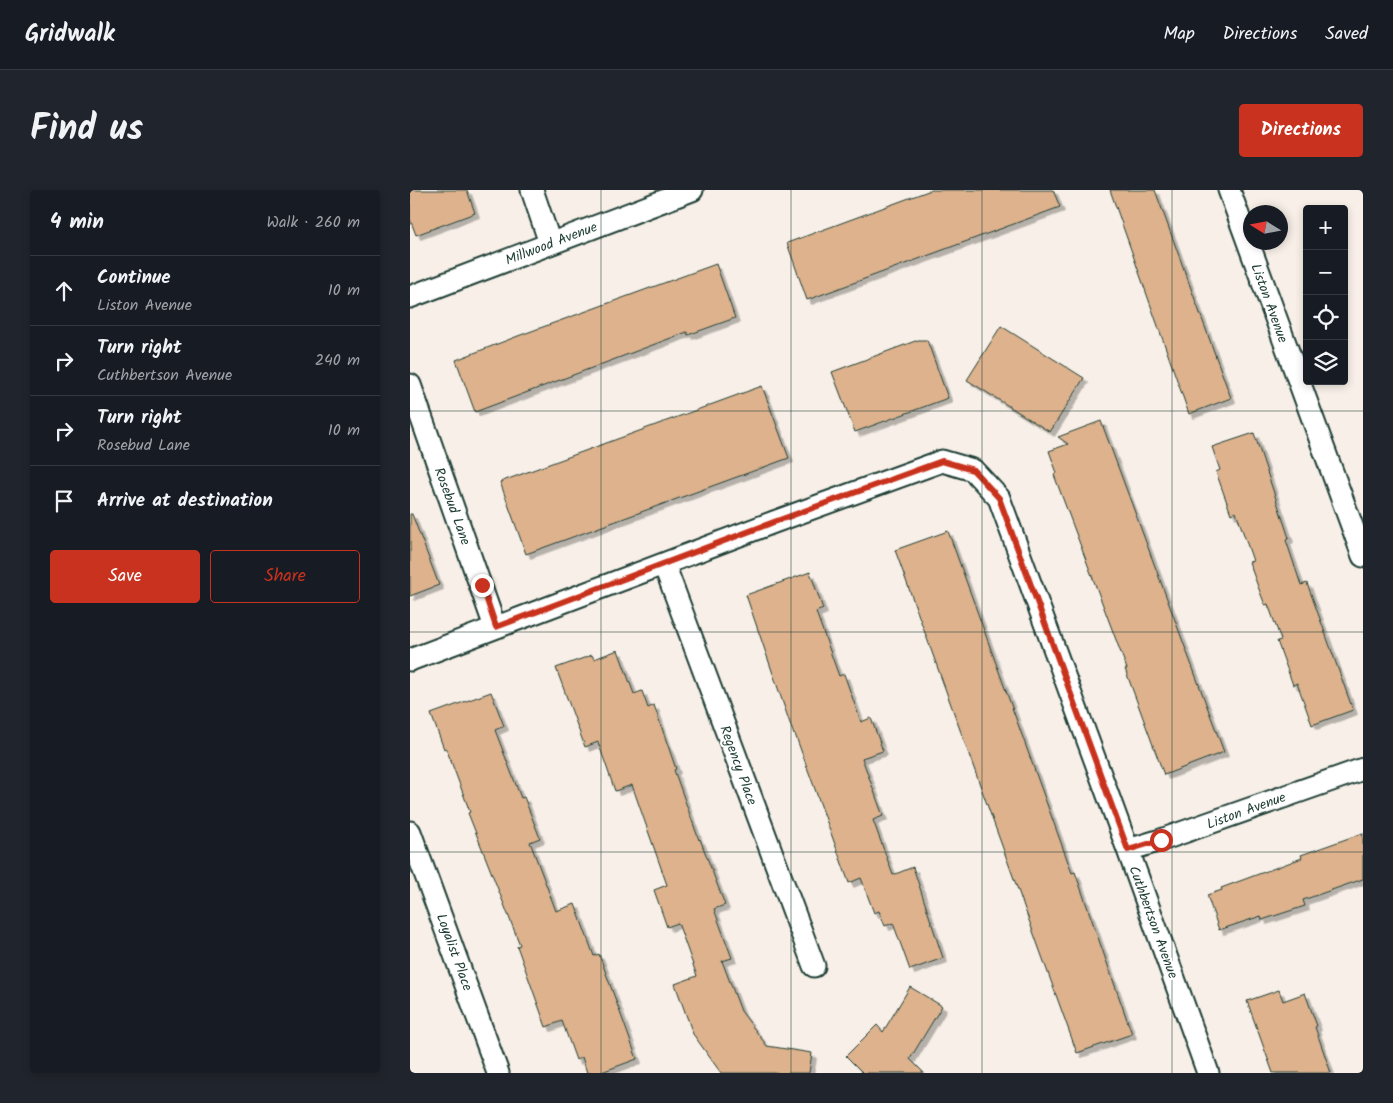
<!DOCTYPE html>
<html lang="en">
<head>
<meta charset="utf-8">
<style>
  :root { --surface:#171b24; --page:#20242c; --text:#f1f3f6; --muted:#9ea1a6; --line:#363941; --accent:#c8321e }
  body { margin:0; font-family:Kalam,sans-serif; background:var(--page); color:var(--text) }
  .controls { position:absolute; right:15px; top:15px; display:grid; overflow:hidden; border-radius:5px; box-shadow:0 2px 8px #0003 }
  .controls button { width:45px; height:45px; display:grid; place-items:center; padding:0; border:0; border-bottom:1px solid var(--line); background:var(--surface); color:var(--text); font:25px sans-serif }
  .compass { position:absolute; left:833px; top:15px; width:45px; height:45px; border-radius:50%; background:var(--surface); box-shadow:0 2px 8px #0003; rotate:281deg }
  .stop { position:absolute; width:15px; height:15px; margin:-11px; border:4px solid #c8321e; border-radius:50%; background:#fff }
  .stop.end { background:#c8321e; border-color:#fff; box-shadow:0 1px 5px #0008 }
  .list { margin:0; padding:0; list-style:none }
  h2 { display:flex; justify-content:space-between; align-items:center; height:65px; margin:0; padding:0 20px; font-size:21px }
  h2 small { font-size:16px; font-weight:400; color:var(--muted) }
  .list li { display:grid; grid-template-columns:32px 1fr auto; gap:15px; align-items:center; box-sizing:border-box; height:70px; padding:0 20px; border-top:1px solid var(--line) }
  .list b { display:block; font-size:19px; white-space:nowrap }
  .list p { margin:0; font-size:16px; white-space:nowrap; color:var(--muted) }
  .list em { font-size:16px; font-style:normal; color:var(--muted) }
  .actions { display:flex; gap:10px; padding:15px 20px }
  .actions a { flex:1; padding:11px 0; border:1px solid var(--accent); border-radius:5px; text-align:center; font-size:18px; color:var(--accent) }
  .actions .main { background:var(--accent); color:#fff }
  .icon { flex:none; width:28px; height:28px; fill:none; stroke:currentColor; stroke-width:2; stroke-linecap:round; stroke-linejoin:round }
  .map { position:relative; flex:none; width:953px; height:883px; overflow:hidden; border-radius:5px }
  header { display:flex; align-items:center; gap:30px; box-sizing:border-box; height:70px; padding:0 25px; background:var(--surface); border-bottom:1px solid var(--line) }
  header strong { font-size:24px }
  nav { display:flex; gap:28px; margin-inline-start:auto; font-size:18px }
  .intro { display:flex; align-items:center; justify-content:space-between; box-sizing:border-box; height:120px; padding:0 30px }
  h1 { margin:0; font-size:35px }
  .button { padding:12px 22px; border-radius:5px; background:var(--accent); color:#fff; font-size:18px; font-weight:700 }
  main { display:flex; gap:30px; padding:0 30px }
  aside { flex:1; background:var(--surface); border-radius:5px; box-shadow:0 2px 8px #0003 }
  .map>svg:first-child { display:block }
  .building { fill:#ddb28d; stroke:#1f3d34; filter:url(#shadow) }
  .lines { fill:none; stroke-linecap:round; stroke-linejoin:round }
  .street-casing { stroke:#1f3d34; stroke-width:25 }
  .street { stroke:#fff; stroke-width:21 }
  .route { stroke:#c8321e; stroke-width:6 }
  .grid { fill:none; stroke:#1f3d34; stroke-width:1; stroke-opacity:0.55 }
  .labels { text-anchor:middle; stroke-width:4.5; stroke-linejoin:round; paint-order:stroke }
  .street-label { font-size:14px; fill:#1f3d34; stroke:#fff }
</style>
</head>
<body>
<header>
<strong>Gridwalk</strong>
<nav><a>Map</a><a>Directions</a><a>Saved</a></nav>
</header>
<div class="intro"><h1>Find us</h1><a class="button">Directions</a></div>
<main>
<aside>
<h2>4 min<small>Walk · 260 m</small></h2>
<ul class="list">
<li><svg class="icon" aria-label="ahead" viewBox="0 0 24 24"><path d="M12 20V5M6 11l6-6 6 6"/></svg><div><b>Continue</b><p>Liston Avenue</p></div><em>10 m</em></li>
<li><svg class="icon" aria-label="right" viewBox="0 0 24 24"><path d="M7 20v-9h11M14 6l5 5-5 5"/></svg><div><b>Turn right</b><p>Cuthbertson Avenue</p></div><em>240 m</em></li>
<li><svg class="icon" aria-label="right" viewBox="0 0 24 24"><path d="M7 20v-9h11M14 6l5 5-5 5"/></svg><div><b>Turn right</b><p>Rosebud Lane</p></div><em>10 m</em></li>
<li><svg class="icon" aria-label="arrive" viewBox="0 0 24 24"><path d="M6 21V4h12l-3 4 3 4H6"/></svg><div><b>Arrive at destination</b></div></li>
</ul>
<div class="actions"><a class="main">Save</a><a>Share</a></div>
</aside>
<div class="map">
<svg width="953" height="883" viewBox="0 0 953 883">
  <defs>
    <filter id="shadow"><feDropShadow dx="4.5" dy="4.5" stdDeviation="0" flood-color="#0004"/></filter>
  </defs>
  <rect width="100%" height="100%" fill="#f8f0e8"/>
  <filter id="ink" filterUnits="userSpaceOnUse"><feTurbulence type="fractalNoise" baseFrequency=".02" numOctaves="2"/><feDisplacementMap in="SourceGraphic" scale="10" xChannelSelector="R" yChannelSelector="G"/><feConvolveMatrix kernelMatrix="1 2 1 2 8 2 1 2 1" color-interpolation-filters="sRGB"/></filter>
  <g filter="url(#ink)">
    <path class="building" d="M0,0H57L65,23L6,45L0,29Z
      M521,0H643L650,17L397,110L377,53Z
      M700,0H745L821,208L779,224Z
      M306,74L325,128L278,145L277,142L65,222L46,170L108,146Z
      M591,136L674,188L640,242L557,190Z
      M508,150H517L538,208L445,242L422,182Z
      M352,196L379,268L116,364L90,292Z
      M691,231L814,562L754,585L715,479H717L644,285L647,283L639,261L658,254L648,247Z
      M844,243L879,348L876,350L891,395L897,393L943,520L902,535L887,493L883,495L867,451L871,450L858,414L855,415L847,394L839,372L843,371L826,322L821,324L806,282L810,280L802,257Z
      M0,324H2L29,395L0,406Z
      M538,341L662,683L665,682L722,844L667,863L485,360Z
      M400,382L413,419L406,422L429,486L434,484L451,532L461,528L473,561L452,568L473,626L463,630L483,685L503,677L533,768L500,780L483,733L475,736L469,721L464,723L451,688L439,693L385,544L384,545L336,405Z
      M208,460L224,504L232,501L238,518L244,515L266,579L264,580L289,650L290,649L315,715L304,719L322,768L312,771L331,821L357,856L402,863L399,883H311L283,844L265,794L287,786L268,733L257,737L244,700L257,695L222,595L205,601L188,552L175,557L146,478L182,465L184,469Z
      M81,502L94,536L85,540L111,608L114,607L130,648L120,652L146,721L165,714L184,766L189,764L227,869L189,883H177L172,867L166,870L152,831L136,837L107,756L110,755L58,623L60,622L36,558L34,559L21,524Z
      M953,643V689L893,710L895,716L852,730L851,726L809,740L797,705L812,700L811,698L892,668L891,665Z
      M500,797L532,816L500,869L514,883H453L436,866L467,835L473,842Z
      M869,800L873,811L895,803L907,836L905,837L921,883H863L837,811Z"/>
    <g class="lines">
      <defs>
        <path id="street" d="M122,0L140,53
          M819,0L953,366
          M0,107L282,0
          M0,195L85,437
          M254,374L404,776
          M0,470L364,332L532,271L563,280L589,308L718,660L798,883
          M0,642L88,883
          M718,660L751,650L953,579"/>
      </defs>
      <use href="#street" class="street-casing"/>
      <use href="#street" class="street"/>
    </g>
  </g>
  <g class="lines" filter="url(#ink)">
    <path class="route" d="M72,395L86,437L364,332L532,271L563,280L589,308L718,660L751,650"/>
  </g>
  <path class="grid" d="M191,0V883M381,0V883M572,0V883M762,0V883M0,221H953M0,442H953M0,662H953"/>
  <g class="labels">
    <g class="street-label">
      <text transform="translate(141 53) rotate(-21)" y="5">Millwood Avenue</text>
      <text transform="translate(860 113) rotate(70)" y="5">Liston Avenue</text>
      <text transform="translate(43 316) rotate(70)" y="5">Rosebud Lane</text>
      <text transform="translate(329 575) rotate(70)" y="5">Regency Place</text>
      <text transform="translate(836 620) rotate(-20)" y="5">Liston Avenue</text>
      <text transform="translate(744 732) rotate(70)" y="5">Cuthbertson Avenue</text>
      <text transform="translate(45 762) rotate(70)" y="5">Loyalist Place</text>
    </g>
  </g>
</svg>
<div class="controls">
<button>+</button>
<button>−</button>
<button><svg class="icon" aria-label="locate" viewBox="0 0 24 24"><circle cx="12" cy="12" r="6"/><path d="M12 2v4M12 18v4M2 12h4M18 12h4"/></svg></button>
<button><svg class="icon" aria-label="layers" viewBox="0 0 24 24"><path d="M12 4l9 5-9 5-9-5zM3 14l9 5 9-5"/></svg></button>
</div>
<svg class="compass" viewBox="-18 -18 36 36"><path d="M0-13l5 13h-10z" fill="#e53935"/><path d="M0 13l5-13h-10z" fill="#9ea1a6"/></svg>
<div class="stop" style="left:751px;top:650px"></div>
<div class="stop end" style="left:72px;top:395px"></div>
</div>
</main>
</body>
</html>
